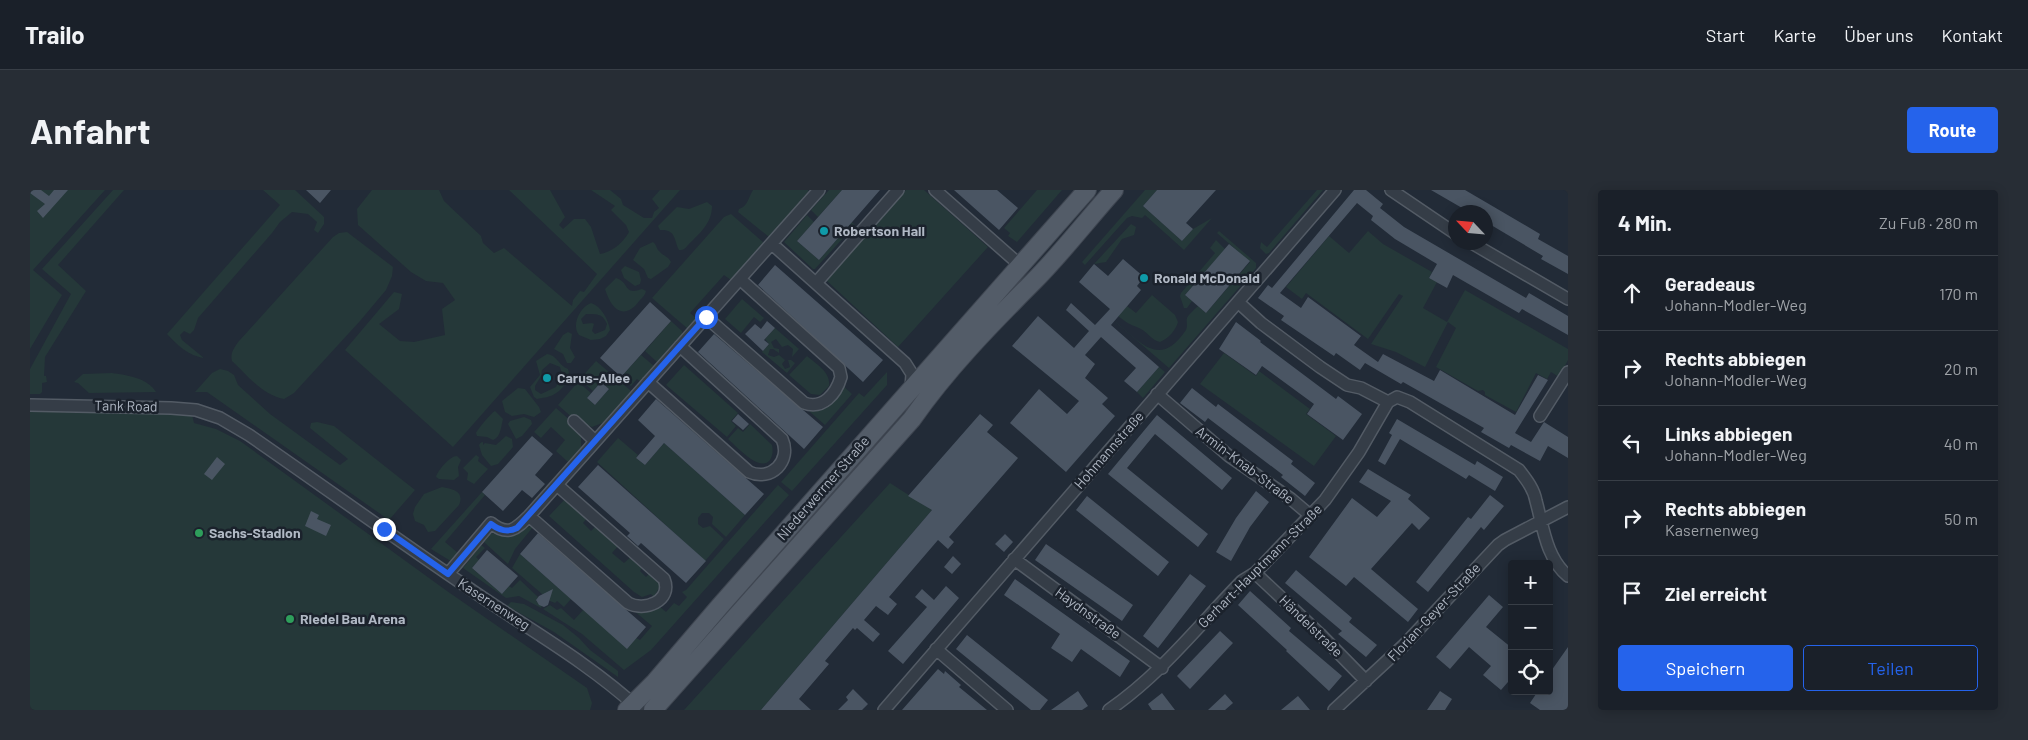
<!DOCTYPE html>
<html lang="de">
<head>
<meta charset="utf-8">
<style>
  :root { --surface:#1a2029; --page:#272d35; --text:#f1f3f6; --muted:#9fa3a8; --line:#383e46; --accent:#2563eb }
  body { margin:0; font-family:Barlow,sans-serif; background:var(--page); color:var(--text) }
  .controls { position:absolute; right:15px; bottom:15px; display:grid; overflow:hidden; border-radius:5px; box-shadow:0 2px 12px #0003 }
  .controls button { width:45px; height:45px; display:grid; place-items:center; padding:0; border:0; border-bottom:1px solid var(--line); background:var(--surface); color:var(--text); font:25px sans-serif }
  .compass { position:absolute; left:1418px; top:15px; width:45px; height:45px; border-radius:50%; background:var(--surface); box-shadow:0 2px 12px #0003; rotate:296deg }
  .stop { position:absolute; width:15px; height:15px; margin:-11px; border:4px solid #2563eb; border-radius:50%; background:#fff }
  .stop.end { background:#2563eb; border-color:#fff; box-shadow:0 1px 5px #0008 }
  .list { margin:0; padding:0; list-style:none }
  h2 { display:flex; justify-content:space-between; align-items:center; height:65px; margin:0; padding:0 20px; font-size:21px }
  h2 small { font-size:16px; font-weight:400; color:var(--muted) }
  .list li { display:grid; grid-template-columns:32px 1fr auto; gap:15px; align-items:center; box-sizing:border-box; height:75px; padding:0 20px; border-top:1px solid var(--line) }
  .list b { display:block; font-size:19px; white-space:nowrap }
  .list p { margin:0; font-size:16px; white-space:nowrap; color:var(--muted) }
  .list em { font-size:16px; font-style:normal; color:var(--muted) }
  .actions { display:flex; gap:10px; padding:15px 20px }
  .actions a { flex:1; padding:11px 0; border:1px solid var(--accent); border-radius:5px; text-align:center; font-size:18px; color:var(--accent) }
  .actions .main { background:var(--accent); color:#fff }
  .icon { flex:none; width:28px; height:28px; fill:none; stroke:currentColor; stroke-width:2; stroke-linecap:round; stroke-linejoin:round }
  .map { position:relative; flex:none; width:1538px; height:520px; overflow:hidden; border-radius:5px }
  header { display:flex; align-items:center; gap:30px; box-sizing:border-box; height:70px; padding:0 25px; background:var(--surface); border-bottom:1px solid var(--line) }
  header strong { font-size:24px }
  nav { display:flex; gap:28px; margin-inline-start:auto; font-size:18px }
  .intro { display:flex; align-items:center; justify-content:space-between; box-sizing:border-box; height:120px; padding:0 30px }
  h1 { margin:0; font-size:35px }
  .button { padding:12px 22px; border-radius:5px; background:var(--accent); color:#fff; font-size:18px; font-weight:700 }
  main { display:flex; gap:30px; padding:0 30px }
  aside { flex:1; background:var(--surface); border-radius:5px; box-shadow:0 2px 12px #0003 }
  .map>svg:first-child { display:block }
  .green { fill:#253839; fill-rule:evenodd }
  .building { fill:#4a5563 }
  .lines { fill:none; stroke-linecap:round; stroke-linejoin:round }
  .minor-casing { stroke:#535b65; stroke-width:14 }
  .primary-casing { stroke:#3f4651; stroke-width:20 }
  .minor { stroke:#353d47; stroke-width:11 }
  .primary { stroke:#535c68; stroke-width:18 }
  .route { stroke:#2563eb; stroke-width:6 }
  .culture-dot { fill:#0f9aa8; stroke:#1b222c; stroke-width:2 }
  .leisure-dot { fill:#2e9e5b; stroke:#1b222c; stroke-width:2 }
  .labels { text-anchor:middle; stroke-width:5; stroke-linejoin:round; paint-order:stroke }
  .poi-label { font-size:14px; font-weight:bold; fill:#b0b8c4; stroke:#1b222c; text-anchor:start }
  .street-label { font-size:14px; fill:#b0b8c4; stroke:#1b222c }
</style>
</head>
<body>
<header>
<strong>Trailo</strong>
<nav><a>Start</a><a>Karte</a><a>Über uns</a><a>Kontakt</a></nav>
</header>
<div class="intro"><h1>Anfahrt</h1><a class="button">Route</a></div>
<main>
<div class="map">
<svg width="1538" height="520" viewBox="0 0 1538 520">
  <rect width="100%" height="100%" fill="#222b37"/>
  <path class="green" d="M0,0H75L3,80L32,105L0,159Z
    M83,0H94L28,75L56,101L15,167L14,186H16L17,192L12,193V202L10,204H0V179L41,104L12,79Z
    M233,0H265L294,27V34L288,43L284,40L287,32L278,24L262,22L250,32L242,43L168,128L164,140L160,144L154,141L150,145L152,150L174,168C159,166 147,155 137,144L250,15Z
    M342,0H409L414,11L451,46L453,53L464,63L474,58L542,116L543,110L550,101L554,102L567,84L479,0H520L535,27L529,35L533,39L544,29H555L561,37L570,64C582,62 593,53 599,42L596,35L581,20L585,16L561,0H580L591,9L593,15L614,28H622L624,22L629,18L622,9L630,0H650L423,257L315,160L364,102L372,104L369,119L349,134L370,151L384,152L415,145L412,119L425,110L413,93L396,91L381,82L328,35L327,19Z
    M723,0H778V2L739,47L708,22L709,19C718,16 718,8 723,0Z
    M799,0H812L788,27L781,20Z
    M876,0H894L958,57L868,157L796,90Z
    M1007,0H1032L987,52L978,46L980,43L974,38Z
    M1115,0H1127L1113,16L1152,51L1163,39L1182,28L1154,60L1115,25L1112,28L1102,26L1097,28L1055,75L1052,72Z
    M1287,0H1293L1239,63L1236,64L1230,58L1231,52L1237,57Z
    M677,12L682,16C682,33 670,43 659,54C655,58 655,60 649,60C644,50 646,39 630,40L628,36L647,17L659,19Z
    M701,24L734,53L701,90L694,85L660,123L667,129L658,139L622,108L694,27Z
    M777,25L784,32L767,51L789,70L822,32L825,35L785,79H783L754,52Z
    M1101,34L1106,37L1104,45L1092,49L1076,72L1064,74Z
    M1189,41L1226,73V78L1139,178L1083,130C1110,151 1129,180 1156,140C1158,136 1156,132 1157,128C1159,124 1165,119 1168,116L1176,123L1220,72L1187,43Z
    M1338,41L1353,54L1402,82L1399,88L1407,92L1393,118L1417,132L1435,100L1538,159V170L1529,187L1521,182L1517,189L1506,183L1486,222L1455,205V202L1453,200L1448,201L1406,177L1426,138L1418,132L1395,177L1366,162L1341,154L1373,106L1369,104L1338,149L1276,103L1272,109L1256,97L1299,46L1319,63Z
    M317,42L363,77L362,86L356,100L330,131L264,203L254,209C232,205 218,186 202,171C200,163 204,158 209,151L303,47L309,43Z
    M1186,50L1195,59L1155,105L1162,111L1157,118H1154L1150,106L1151,103L1185,63L1180,58Z
    M623,52C627,55 626,58 629,61C633,66 638,66 641,72L638,77L621,89L618,88L614,79L603,70L610,58Z
    M595,76L609,82L611,90L610,94L605,96L594,88L591,80Z
    M586,88C600,92 593,106 612,99L616,101C615,105 613,107 610,110C594,132 581,119 575,99Z
    M1122,105L1145,125L1148,132C1146,140 1138,149 1130,152C1121,150 1117,141 1109,138C1099,134 1097,133 1088,126L1097,116L1106,123Z
    M712,109L734,128L730,132L724,127L711,143L695,129Z
    M561,113C572,117 578,129 580,140L576,146L570,149L561,150L549,145C541,135 550,117 561,113ZM556,124C566,125 572,122 577,134L575,140L565,144L562,141L564,134L562,133L553,134L551,129Z
    M641,131L652,141V144L627,172L615,161Z
    M745,138L769,159L762,167L763,159L758,155L752,157L746,149L741,152L744,158L749,159V163L743,159H740L738,165L744,167L749,165L755,170L752,174L755,179L760,177L758,170H761L765,173L757,183L732,162L739,154L735,149Z
    M538,142L542,144L540,158L545,167L541,173H537L533,164L524,159L533,145Z
    M1194,163L1226,186L1229,181L1280,219L1276,224L1306,246L1284,276L1170,194Z
    M517,164C527,165 529,176 538,179C542,189 532,200 523,205C519,207 512,208 507,209L504,207L500,197L510,185L506,171ZM520,173L530,177L532,184L526,197L511,204L505,200V196L511,186L512,180Z
    M611,165L624,176L611,192L607,189L601,196L591,187Z
    M777,166C786,174 801,182 799,196L790,205L781,204L759,185Z
    M566,171L600,200L601,203L575,232L562,237L544,229L528,215L548,192L561,203L557,208L565,215L579,199L571,192L563,201L550,189Z
    M654,175L708,223L701,231L706,236L697,247L636,195Z
    M1129,177L1135,182L1113,208L1107,202Z
    M190,179L198,181L204,185L208,195L240,224L310,275L318,269L280,238L281,233L287,232L304,236L385,300L359,330L177,202H165L182,183Z
    M857,182V195L762,301L751,292L829,203L834,207Z
    M82,183C96,185 118,188 126,202L59,203L48,193L44,192L53,184Z
    M811,194L822,204L795,235L772,215L787,217Z
    M488,198L495,199L509,217L511,222L504,227L494,224L482,226L475,222L472,211Z
    M526,218L542,232L540,235L551,246V258L538,272L526,261L535,250L521,237L511,248L504,242Z
    M0,220L137,222L162,225L164,233L186,239L210,251L417,401L557,498L562,513L560,520H0Z
    M465,221L473,229C471,236 471,247 463,250L457,247L447,246L446,243C448,239 461,223 465,221Z
    M494,227L501,230L502,234L492,246L486,249L478,234L480,231Z
    M720,234L742,255C743,260 743,265 740,270C730,283 706,256 698,249L708,238L713,242Z
    M476,246L482,249L483,257L468,274L461,276L452,265L449,255C450,253 451,252 453,252V255L455,253L466,255Z
    M588,248L608,265L606,268L615,275L634,253L715,325L696,347L682,334L683,327L679,323H672L668,328V334L673,338L680,336L694,349L675,371L567,272Z
    M446,265L449,267L448,271L458,279L444,294L437,290L438,283L433,278Z
    M427,266L431,270L428,277L429,286L424,290L409,289L406,287C408,280 420,266 427,266Z
    M860,293L902,320L731,520H654Z
    M748,295L759,305L621,460L594,480L552,444L513,419L520,415L527,420L531,418L544,430L553,420L610,450L622,436L603,420L629,416L636,422L644,413L649,416L657,407L652,402L656,400Z
    M412,297C422,299 435,301 429,315L405,341L398,342L394,335L385,331L383,324L385,317L394,304Z
    M452,302L455,305L415,352L428,363L421,371L419,370L401,359Z
    M536,308L558,327L553,333L561,341L567,335L589,355L582,363L594,373L602,366L613,377L610,381L616,387L620,383L631,394L624,407L621,404L612,407L604,402L519,326Z
    M503,337L485,359L478,374L454,352L462,343C487,353 484,337 503,337Z
    M451,355L455,358L446,367L449,370L442,378L472,404L479,396L482,398L490,390L508,407L506,411L512,416L511,418L489,406L476,408L433,378Z
    M490,364L541,409L534,417L527,411L525,413L520,411L518,406L512,404L482,378Z
    M481,412L494,414L533,435L549,448L560,460L588,481V487L524,442L477,416Z"/>
  <path class="building" d="M0,0H11L19,6L24,0H38L13,28L7,21L15,14L0,3Z
    M276,0H301L290,13Z
    M812,0H850L789,70L767,51Z
    M924,0H967L988,18L969,40Z
    M1127,0H1186L1156,33L1163,39L1152,51L1113,16Z
    M1324,0H1336L1353,14L1350,18L1374,37L1496,108L1499,103L1538,126V145L1492,119L1489,123L1423,85L1417,98L1399,88L1407,74L1365,49L1341,30L1343,26L1327,13L1250,103L1271,118L1278,107L1331,146L1324,155L1348,172L1353,164L1404,191L1410,180L1485,225L1508,185L1518,190L1485,243L1501,252L1514,232L1538,247V268L1518,256L1510,271L1481,255L1479,258L1451,242L1454,238L1373,192L1371,194L1335,173L1330,180L1306,163L1304,166L1251,130L1254,126L1228,108L1238,95L1242,98Z
    M1401,0H1435L1510,44L1508,49L1538,66V84L1511,69L1513,66L1456,32V22H1439Z
    M1199,54L1220,71L1176,123L1155,105Z
    M1093,69L1114,87L1107,96L1111,100L1081,135L1129,177L1107,202L1094,191L1106,178L1071,147L1055,165L1065,174L1055,188L1078,208L1072,214L1085,226L1036,282L980,233L1009,199L1037,224L1049,211L982,156L1008,126L1044,158L1059,141L1036,120L1041,113L1065,135L1080,119L1049,92L1064,74L1078,86Z
    M745,75L853,170L833,192L728,95Z
    M620,112L641,131L591,187L570,168Z
    M737,131L745,138L734,150L739,154L733,161L715,144L725,134L731,139Z
    M1206,132L1231,151L1230,152L1306,209L1308,206L1332,224L1313,250L1277,224L1284,214L1232,176L1226,185L1189,159Z
    M684,144L793,237L774,259L668,162Z
    M571,192L579,199L565,215L557,208Z
    M1162,198L1186,217L1188,214L1263,271L1261,274L1285,293L1275,306L1251,287L1253,285L1178,228L1175,232L1150,213Z
    M626,209L734,304L715,325L634,253L615,275L606,268L625,246L608,230Z
    M708,224L719,234L713,240L702,231Z
    M950,224L963,235L957,242L988,268L919,347L924,352L918,359L908,350L859,407L867,414L858,425L846,416L834,430L850,444L843,452L827,438L825,440L823,438L795,471L799,474L769,509L781,520H731L902,320L878,306Z
    M1127,225L1202,288L1192,300L1125,244L1097,278L1178,344L1168,357L1078,284Z
    M1367,229L1445,275L1447,271L1473,287L1465,301L1439,285L1436,289L1370,249L1355,275L1348,271L1362,245L1359,243Z
    M502,246L523,264L505,285L515,294L502,308L492,300L473,321L452,302Z
    M187,267L195,274L182,290L174,284Z
    M568,275L676,371L656,393L611,353L608,356L597,346L600,343L548,297Z
    M1338,279L1381,305L1378,309L1400,328L1389,340L1382,333L1341,379L1388,419L1378,432L1324,387L1316,396L1279,367L1322,308L1347,327L1361,311L1329,292Z
    M1226,301L1239,312L1220,337L1201,371L1186,362L1206,328Z
    M1460,305L1474,316L1454,340L1451,337L1398,402L1386,392L1438,327L1441,329Z
    M1057,306L1139,372L1128,386L1046,320Z
    M281,321L289,325L287,329L301,335L296,346L275,336Z
    M508,343L616,437L597,459L490,364Z
    M975,344L983,352L974,362L965,354Z
    M1016,354L1103,415L1092,431L1005,370Z
    M457,360L488,386L472,404L442,378Z
    M923,366L931,374L922,384L914,377Z
    M1266,380L1322,428L1319,432L1347,455L1336,467L1308,444L1312,441L1255,393Z
    M1160,384L1176,396L1128,458L1113,446Z
    M985,389L1100,471L1090,487L1051,459L1042,472L1021,458L1030,444L974,405Z
    M916,396L929,408L873,474L858,461L897,417L885,407L892,399L904,410Z
    M523,399L518,415L514,417L509,415L506,410L509,406Z
    M1220,401L1261,438L1259,441L1312,486L1299,501L1256,461L1257,460L1208,415Z
    M1459,405L1473,417L1456,437L1482,458V496L1478,492L1471,500L1453,485L1461,476L1439,457L1420,479L1406,467Z
    M1190,441L1203,453L1160,499L1147,486Z
    M937,445L1018,510L1010,520H1001L926,459Z
    M1538,457V520H1510L1500,513L1508,501H1519V484Z
    M908,479L914,484L915,481L931,495L929,497L957,520H872Z
    M823,499L838,514L832,520H808L818,510L816,507Z
    M1048,501L1058,516L1052,520H1021Z
    M1410,501L1422,509L1415,520H1397Z
    M1132,503L1145,520H1122L1118,514Z
    M1195,504L1203,513L1195,520H1178Z
    M1268,506L1280,520H1251Z"/>
  <g class="lines">
    <defs>
      <path id="minor" d="M905,0L990,75
        M1361,0L1426,44
        M1440,52L1538,109
        M742,54L875,173L882,184L881,198
        M786,93L868,0
        M1208,112L1231,133L1290,177L1317,195L1331,198L1358,212
        M676,127L774,213C793,220 806,204 811,187L809,178L710,89
        M618,192L719,282C741,292 762,271 752,249L650,156
        M1127,204L1199,266L1261,309L1281,326
        M0,215L141,218L166,220L190,228L219,245C293,296 366,349 440,399C498,439 558,472 610,520
        M1510,226L1538,182
        M544,231L565,251
        M499,326L598,413C614,422 643,411 634,389L527,295
        M984,369L1132,478
        M1225,383L1290,444L1336,491
        M418,384L461,333C478,347 486,339 499,326L789,0
        M906,459L977,520
        M854,520L1305,0
        M1079,520C1132,483 1167,437 1212,391L1225,383L1295,310L1329,262L1358,212L1367,207L1380,212L1489,280C1496,289 1504,299 1506,311C1513,336 1516,368 1538,386
        M1304,520L1373,456L1468,355L1475,350L1538,317"/>
      <path id="primary" d="M597,520L625,492L690,416L1057,0
        M623,520L882,229C917,179 960,135 1003,92C1032,63 1057,30 1084,0"/>
    </defs>
    <use href="#minor" class="minor-casing"/>
    <use href="#primary" class="primary-casing"/>
    <use href="#minor" class="minor"/>
    <use href="#primary" class="primary"/>
  </g>
  <g class="lines">
    <path class="route" d="M354,339L418,384L461,334C469,340 477,343 487,338L676,127"/>
  </g>
  <g class="culture-dot">
    <circle cx="794" cy="41" r="5"/>
    <circle cx="1114" cy="88" r="5"/>
    <circle cx="517" cy="188" r="5"/>
  </g>
  <g class="leisure-dot">
    <circle cx="169" cy="343" r="5"/>
    <circle cx="260" cy="429" r="5"/>
  </g>
  <g class="labels">
    <g class="poi-label">
      <text x="804" y="46">Robertson Hall</text>
      <text x="1124" y="93">Ronald McDonald</text>
      <text x="527" y="193">Carus-Allee</text>
      <text x="179" y="348">Sachs-Stadion</text>
      <text x="270" y="434">Riedel Bau Arena</text>
    </g>
    <g class="street-label">
      <text transform="translate(96 216) rotate(1)" y="5">Tank Road</text>
      <text transform="translate(1079 260) rotate(-49)" y="5">Hohmannstraße</text>
      <text transform="translate(1215 275) rotate(37)" y="5">Armin-Knab-Straße</text>
      <text transform="translate(793 298) rotate(-49)" y="5">Niederwerrner Straße</text>
      <text transform="translate(1230 376) rotate(-45)" y="5">Gerhart-Hauptmann-Straße</text>
      <text transform="translate(464 414) rotate(33)" y="5">Kasernenweg</text>
      <text transform="translate(1404 422) rotate(-47)" y="5">Florian-Geyer-Straße</text>
      <text transform="translate(1058 423) rotate(36)" y="5">Haydnstraße</text>
      <text transform="translate(1281 436) rotate(44)" y="5">Händelstraße</text>
    </g>
  </g>
</svg>
<div class="controls">
<button>+</button>
<button>−</button>
<button><svg class="icon" aria-label="locate" viewBox="0 0 24 24"><circle cx="12" cy="12" r="6"/><path d="M12 2v4M12 18v4M2 12h4M18 12h4"/></svg></button>
</div>
<svg class="compass" viewBox="-18 -18 36 36"><path d="M0-13l5 13h-10z" fill="#e53935"/><path d="M0 13l5-13h-10z" fill="#9fa3a8"/></svg>
<div class="stop" style="left:676px;top:127px"></div>
<div class="stop end" style="left:354px;top:339px"></div>
</div>
<aside>
<h2>4 Min.<small>Zu Fuß · 280 m</small></h2>
<ul class="list">
<li><svg class="icon" aria-label="ahead" viewBox="0 0 24 24"><path d="M12 20V5M6 11l6-6 6 6"/></svg><div><b>Geradeaus</b><p>Johann-Modler-Weg</p></div><em>170 m</em></li>
<li><svg class="icon" aria-label="right" viewBox="0 0 24 24"><path d="M7 20v-9h11M14 6l5 5-5 5"/></svg><div><b>Rechts abbiegen</b><p>Johann-Modler-Weg</p></div><em>20 m</em></li>
<li><svg class="icon" aria-label="left" viewBox="0 0 24 24"><path d="M17 20v-9H6M10 6l-5 5 5 5"/></svg><div><b>Links abbiegen</b><p>Johann-Modler-Weg</p></div><em>40 m</em></li>
<li><svg class="icon" aria-label="right" viewBox="0 0 24 24"><path d="M7 20v-9h11M14 6l5 5-5 5"/></svg><div><b>Rechts abbiegen</b><p>Kasernenweg</p></div><em>50 m</em></li>
<li><svg class="icon" aria-label="arrive" viewBox="0 0 24 24"><path d="M6 21V4h12l-3 4 3 4H6"/></svg><div><b>Ziel erreicht</b></div></li>
</ul>
<div class="actions"><a class="main">Speichern</a><a>Teilen</a></div>
</aside>
</main>
</body>
</html>
